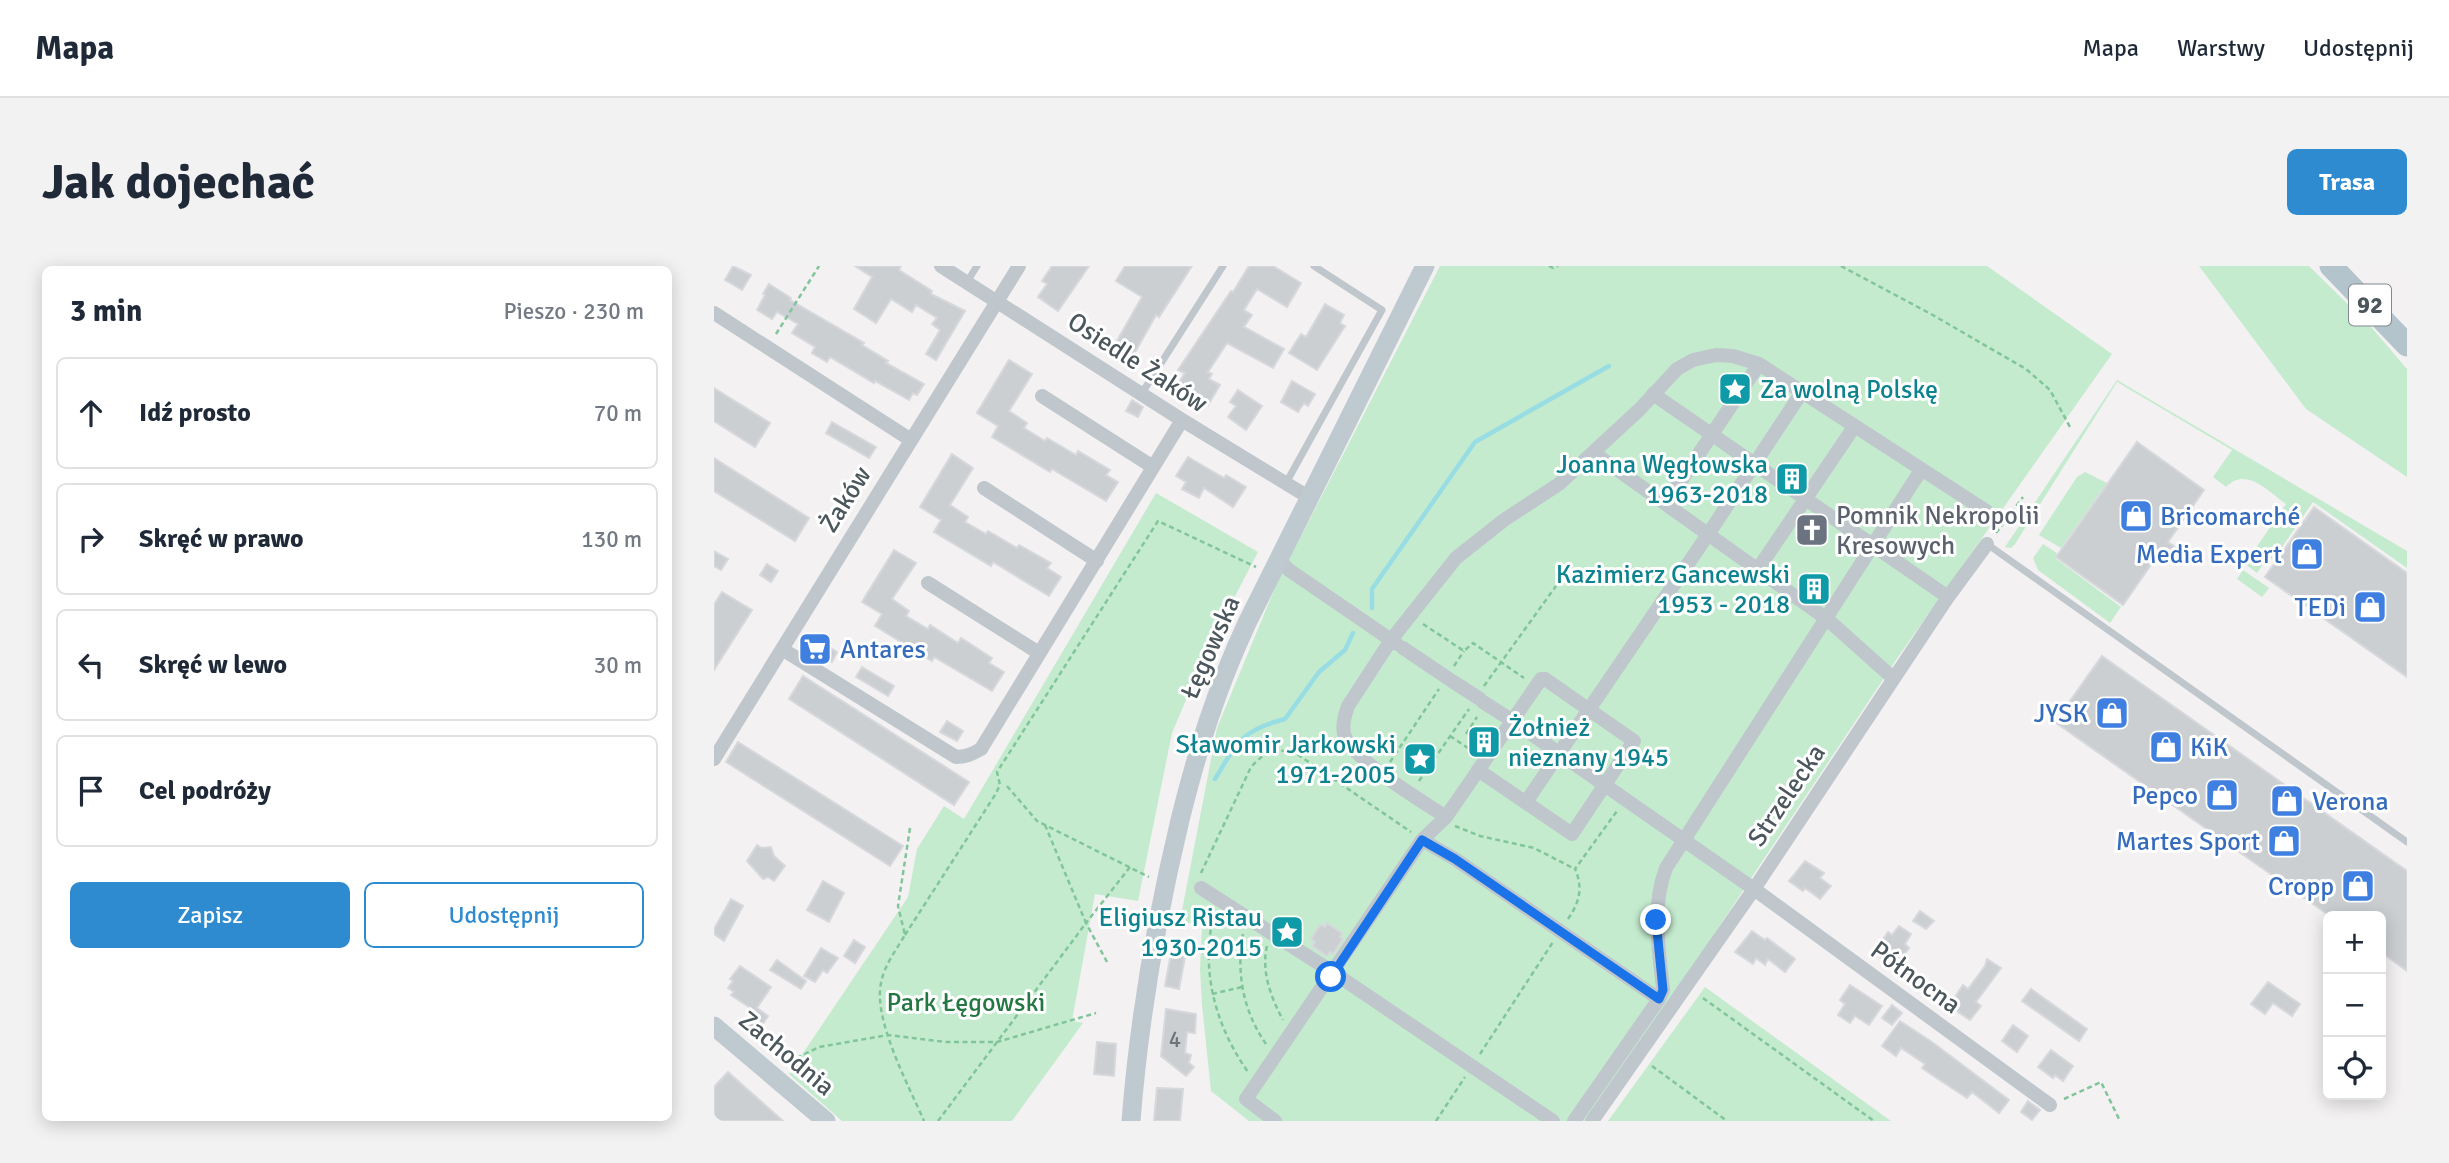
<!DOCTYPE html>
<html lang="pl">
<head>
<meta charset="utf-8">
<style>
  :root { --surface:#fff; --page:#f2f2f3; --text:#1f2937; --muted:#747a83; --line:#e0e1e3; --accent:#2e8bd0 }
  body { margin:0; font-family:Signika,sans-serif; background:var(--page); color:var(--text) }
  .controls { position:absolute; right:21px; bottom:21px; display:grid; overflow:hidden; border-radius:10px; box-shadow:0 4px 18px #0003 }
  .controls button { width:63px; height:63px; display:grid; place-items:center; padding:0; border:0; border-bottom:2px solid var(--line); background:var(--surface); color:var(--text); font:35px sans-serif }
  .stop { position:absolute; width:21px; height:21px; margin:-16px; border:5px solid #1a73e8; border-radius:50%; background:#fff }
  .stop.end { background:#1a73e8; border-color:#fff; box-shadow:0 2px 7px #0008 }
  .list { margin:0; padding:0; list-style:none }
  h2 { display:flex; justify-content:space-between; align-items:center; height:91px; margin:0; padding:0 28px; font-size:30px }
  h2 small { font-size:23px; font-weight:400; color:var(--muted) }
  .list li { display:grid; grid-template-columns:46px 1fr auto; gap:21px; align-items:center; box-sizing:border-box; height:112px; margin:0 14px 14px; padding:0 14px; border:2px solid var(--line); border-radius:10px }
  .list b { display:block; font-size:26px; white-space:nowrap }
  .list em { font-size:23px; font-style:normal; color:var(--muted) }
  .actions { display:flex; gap:14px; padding:21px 28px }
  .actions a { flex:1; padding:16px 0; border:2px solid var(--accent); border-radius:10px; text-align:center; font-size:24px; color:var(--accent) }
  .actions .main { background:var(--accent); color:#fff }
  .icon { flex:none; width:38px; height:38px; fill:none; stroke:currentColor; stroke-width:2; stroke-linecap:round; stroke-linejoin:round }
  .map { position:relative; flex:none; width:1693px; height:855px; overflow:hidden; border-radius:10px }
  header { display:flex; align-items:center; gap:42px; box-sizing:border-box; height:98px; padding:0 35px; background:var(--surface); border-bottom:2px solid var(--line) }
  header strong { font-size:33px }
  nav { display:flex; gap:38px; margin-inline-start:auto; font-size:24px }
  .intro { display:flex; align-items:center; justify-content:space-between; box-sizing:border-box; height:168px; padding:0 42px }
  h1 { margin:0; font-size:49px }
  .button { padding:18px 32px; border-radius:10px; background:var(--accent); color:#fff; font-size:24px; font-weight:700 }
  main { display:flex; gap:42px; padding:0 42px }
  aside { flex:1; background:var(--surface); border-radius:10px; box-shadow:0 4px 18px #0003 }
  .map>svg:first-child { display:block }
  .green { fill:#c5ebcf }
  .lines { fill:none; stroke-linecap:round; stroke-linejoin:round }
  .stream { stroke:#98dde3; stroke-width:4.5 }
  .building { fill:#cccfd2; stroke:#d6d8dc; stroke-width:2 }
  .path { stroke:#81c59a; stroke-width:2.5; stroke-dasharray:5 3.5; stroke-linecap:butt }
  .lane { stroke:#bfc7cc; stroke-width:7 }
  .street { stroke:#bfc7cc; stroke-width:14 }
  .secondary { stroke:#bfcad0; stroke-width:19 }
  .primary { stroke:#b4c4cc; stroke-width:23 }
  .route { stroke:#1a73e8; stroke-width:9 }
  .labels { text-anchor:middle; stroke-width:6; stroke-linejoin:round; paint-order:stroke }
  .number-label { font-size:23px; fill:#6b757a }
  .shield { fill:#fff; stroke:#81898d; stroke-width:2 }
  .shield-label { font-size:24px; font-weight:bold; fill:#4b575c }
  .street-label { font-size:26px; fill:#4b575c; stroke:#fff }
  .culture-label { font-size:26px; fill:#0d838f; stroke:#fff; text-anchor:end }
  .worship-label { font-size:26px; fill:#5b616d; stroke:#fff; text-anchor:start }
  .shop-label { font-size:26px; fill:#366cbe; stroke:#fff; text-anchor:end }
  .park-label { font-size:26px; fill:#237741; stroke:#fff }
</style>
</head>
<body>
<header>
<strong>Mapa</strong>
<nav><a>Mapa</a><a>Warstwy</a><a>Udostępnij</a></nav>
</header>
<div class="intro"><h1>Jak dojechać</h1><a class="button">Trasa</a></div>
<main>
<aside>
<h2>3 min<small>Pieszo · 230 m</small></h2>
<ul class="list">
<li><svg class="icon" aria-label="ahead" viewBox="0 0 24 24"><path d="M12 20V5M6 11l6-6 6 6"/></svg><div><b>Idź prosto</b></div><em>70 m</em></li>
<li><svg class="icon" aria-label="right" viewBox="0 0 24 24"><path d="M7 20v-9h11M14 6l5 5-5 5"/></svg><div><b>Skręć w prawo</b></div><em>130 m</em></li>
<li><svg class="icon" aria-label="left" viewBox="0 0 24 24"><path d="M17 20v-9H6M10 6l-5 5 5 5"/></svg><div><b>Skręć w lewo</b></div><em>30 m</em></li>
<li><svg class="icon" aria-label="arrive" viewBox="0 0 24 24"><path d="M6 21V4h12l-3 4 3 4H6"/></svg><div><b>Cel podróży</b></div></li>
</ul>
<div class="actions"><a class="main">Zapisz</a><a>Udostępnij</a></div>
</aside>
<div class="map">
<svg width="1693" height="855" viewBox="0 0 1693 855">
  <rect width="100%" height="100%" fill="#f3f1f2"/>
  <path class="green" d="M726,0H1273L1398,88L1184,391L971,712L872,855H535L497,825L488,739L486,703L488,660L466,655L503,462L563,317Z
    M1485,0H1595L1658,62L1693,103V211L1592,143Z
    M1403,114L1693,285V302L1599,236L1559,294L1554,291L1543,307L1531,298L1572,238C1554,225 1532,200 1512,221L1499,211L1518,184L1403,116L1301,278L1297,282L1291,281Z
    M1371,206L1393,217L1347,282L1325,269L1363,211Z
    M442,227L544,286L494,382L458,467L424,635L381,628L358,755L369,757L298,855H128L75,808L194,631L203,583L230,540L250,553Z
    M1329,278L1343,287L1341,292L1407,341L1396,357L1324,304L1319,292Z
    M1529,304L1555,322L1548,331L1523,313Z
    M991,721L1177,855H894Z"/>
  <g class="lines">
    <path class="stream" d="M658,342V323L761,176L895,100
      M501,513C523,477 527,464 571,453L605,406L631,384L639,367"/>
  </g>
  <path class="building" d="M19,0L37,9L28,24L11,14Z
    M141,0H187L185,4L218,25L217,28L251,45L222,94L212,88L226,64L218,58L223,52L202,39L198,46L177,33L162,57L140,43L158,11Z
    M338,0H375L344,45L324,31L333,18L328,15Z
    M411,0H478L445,51L442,49L419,90L400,80L428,31L402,15Z
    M535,0H559L587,17L573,41L543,23L530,44L538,49L530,61L570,83L559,102L513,77L494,106L498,108L495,113L506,119L494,139L463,120L471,107L464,104L517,25L519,26Z
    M55,18L77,32L76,34L150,77L148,79L174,95L172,97L210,118L203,129L199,127L195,134L161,115L160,117L116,91L113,96L98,87L101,81L78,67L84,58L63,46L58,53L43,44L51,29L49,28Z
    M611,38L630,49L626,57L631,60L603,104L575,87L587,68L592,71Z
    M295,94L318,108L295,145L313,157L310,162L331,175L333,172L362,189L364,185L396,204L392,209L404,216L392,235L338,203L336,206L278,171L284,160L263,147Z
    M578,115L601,128L594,140L590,137L584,146L567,136Z
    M0,122L56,157L41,181L0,155Z
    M524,124L548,140L532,164L514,151L522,140L516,136Z
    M418,134L429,141L424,151L412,145Z
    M118,156L162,181L155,192L112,167Z
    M1423,176L1490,224L1454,276L1461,281L1449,298L1441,293L1409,339L1342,291Z
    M238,188L259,202L236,239L254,251L251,256L272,268L274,265L303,282L305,279L337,297L333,302L347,311L335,330L279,296L277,300L220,266L227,254L206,241Z
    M474,191L510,212L512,209L532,221L519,241L490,222L485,232L468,223L472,216L462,210Z
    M0,192L95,252L81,275L0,225Z
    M1600,241L1693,307V411L1551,311Z
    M180,284L202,297L178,333L195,345L192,350L214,363L216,359L244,377L247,372L278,392L275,397L290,406L278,425L220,391L218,395L161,360L168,348L148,336Z
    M0,285L14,293L7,304L0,300Z
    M53,298L64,305L57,316L46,309Z
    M8,326L38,344L0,404V339Z
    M102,373L123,386L118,396L96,383Z
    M1388,390L1693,605V705L1667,686V650H1616L1341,456Z
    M148,401L180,420L174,430L142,411Z
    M89,410L255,516L240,539L75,433Z
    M233,455L249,465L243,475L226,466Z
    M24,476L189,580L176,600L12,496Z
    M43,579L48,582L57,581L60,590L71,600L60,615L54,611L49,613L33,595Z
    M1091,595L1110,607L1106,612L1117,620L1106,633L1091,622L1089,625L1075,615Z
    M109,615L130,627L115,656L93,644Z
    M17,633L29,640L10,675L0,668V663Z
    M1206,645L1220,655L1212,663L1199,655Z
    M613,657L628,667L626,671L629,673L619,688L616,686L613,690L598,680L601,676L597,673L607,658L611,661Z
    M1185,660L1197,668L1191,678L1195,682L1181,701L1160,687L1174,666L1178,669Z
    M1038,665L1051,674L1053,672L1081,693L1071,706L1054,693L1051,699L1042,692L1039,698L1021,686Z
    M140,674L151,681L141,697L130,690Z
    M459,677L473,680L465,723L451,720Z
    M107,682L124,692L113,707L109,704L101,716L90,710Z
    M1273,693L1287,702L1262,736L1267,740L1256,754L1235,740L1249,719L1254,723L1271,700Z
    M63,694L92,715L87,723L56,704Z
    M26,700L57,721L43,742L54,750L41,770L30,762L41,745L17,729L20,726L14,722L19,715L16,713Z
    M1554,716L1586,738L1578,750L1559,737L1551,748L1537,738Z
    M1136,719L1168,740L1155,759L1141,750L1136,757L1124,749L1131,738L1126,734Z
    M1317,723L1373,763L1365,775L1308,735Z
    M1178,739L1188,747L1178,759L1168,752Z
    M452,743L482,748L481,767L473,766L471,787L477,789L475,797L480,801L472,810L447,790Z
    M1186,755L1218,776L1295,834L1285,847L1258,826L1253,832L1224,813L1208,802L1211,798L1187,782L1182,790L1168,780Z
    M1299,759L1314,770L1303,786L1288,775Z
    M383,776L402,778L400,810L380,808Z
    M1337,784L1359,800L1349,815L1341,809L1339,812L1324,801Z
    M14,806L69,855H0V821Z
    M443,822L469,823L466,855H440Z
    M1314,835L1326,844L1318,854L1307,846Z"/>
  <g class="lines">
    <path class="path" d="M835,0L839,2L844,0
      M1127,0L1217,48L1312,103L1336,124L1356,161
      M62,68L105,0
      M1282,267L1309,231
      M709,358L750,385L759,377L810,412
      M740,400L750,385
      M770,420L842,320
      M752,468L763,451
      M736,470L760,486
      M676,496L725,423
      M705,515L755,443
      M293,520L323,555L435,611
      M741,560L766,570L820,582L859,602
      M196,562L184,640L191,669C182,684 170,700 167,717C159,754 195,820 210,855
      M487,607L537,501C552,485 558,483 580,486L697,566
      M500,647C486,704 501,759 534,806
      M854,653C866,636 869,621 861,603L903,545
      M529,668C522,707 529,745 552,778
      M191,669L281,529L286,519L283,506L444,255L542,301
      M553,680C547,705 557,732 569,754
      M393,696L372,657L416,601
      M498,728L528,721
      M989,732L1160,855
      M766,788L839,676
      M75,796L105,781L174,769L232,776H283L382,747
      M75,796L96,809
      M938,800L1013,855
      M1350,833L1387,816L1406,855
      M224,855L372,657L331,559
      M722,855L751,811"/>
    <path class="lane" d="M253,16L263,0
      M428,127L509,0
      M572,217L668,44L600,0
      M1273,278L1693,576"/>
    <path class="street" d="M227,0L468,154L596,232
      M0,47L197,174
      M939,128L1234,331
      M328,130L439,201
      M880,187L1113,353L1179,412
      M270,222L383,295
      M952,237L1045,98
      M565,294L575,304L683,378
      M1044,303L1140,161
      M214,317L325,387
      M689,382L735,413
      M68,383L242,491C252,491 258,488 267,483L468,154
      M738,415L766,433
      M769,436L791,450
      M793,451L1040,623L1336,839
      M0,493L305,0
      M812,536L995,267L1088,126
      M732,551L827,413H831L920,475L858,568L764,504
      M708,574L741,593L945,733
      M487,622L620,707L839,855
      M561,855L532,833L708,574L732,551C708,535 638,494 630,468C628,458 631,449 634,440L677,374L742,292L790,254L845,218L926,143L963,103L979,94L1002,89L1019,90L1045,98L1272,245
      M860,855L945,733L949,724C945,682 937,642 952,602L1207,204
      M878,855L1040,623L1234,331L1273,278"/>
    <path class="secondary" d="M0,760L112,855
      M417,855C425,753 442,654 466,554C484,482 502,424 533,357L711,0"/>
    <path class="primary" d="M1617,0L1693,79"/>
  </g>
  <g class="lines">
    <path class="route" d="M617,711L708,574L741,593L945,733L949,724L942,654"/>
  </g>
  <defs>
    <symbol id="sight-square" viewBox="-11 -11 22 22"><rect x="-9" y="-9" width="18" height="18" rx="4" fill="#0f9aa8" stroke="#fff"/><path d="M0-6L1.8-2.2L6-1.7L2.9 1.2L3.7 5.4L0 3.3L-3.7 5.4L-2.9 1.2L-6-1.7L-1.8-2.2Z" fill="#fff"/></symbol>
    <symbol id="building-square" viewBox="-11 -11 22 22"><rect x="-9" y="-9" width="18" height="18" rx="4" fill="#0f9aa8" stroke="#fff"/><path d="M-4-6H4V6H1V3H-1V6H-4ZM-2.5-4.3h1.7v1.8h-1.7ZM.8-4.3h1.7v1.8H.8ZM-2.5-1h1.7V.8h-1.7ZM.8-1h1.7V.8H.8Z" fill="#fff"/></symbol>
    <symbol id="shop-square" viewBox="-11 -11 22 22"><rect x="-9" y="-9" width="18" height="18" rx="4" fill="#3f7fe0" stroke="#fff"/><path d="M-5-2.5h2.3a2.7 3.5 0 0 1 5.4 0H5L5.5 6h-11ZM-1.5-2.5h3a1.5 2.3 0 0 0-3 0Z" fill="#fff"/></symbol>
    <symbol id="church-square" viewBox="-11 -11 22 22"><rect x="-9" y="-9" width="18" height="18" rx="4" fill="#6b7280" stroke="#fff"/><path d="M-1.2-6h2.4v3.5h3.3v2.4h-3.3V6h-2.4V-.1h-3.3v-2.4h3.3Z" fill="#fff"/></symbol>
    <symbol id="supermarket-square" viewBox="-11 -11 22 22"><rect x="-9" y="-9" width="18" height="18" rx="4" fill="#3f7fe0" stroke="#fff"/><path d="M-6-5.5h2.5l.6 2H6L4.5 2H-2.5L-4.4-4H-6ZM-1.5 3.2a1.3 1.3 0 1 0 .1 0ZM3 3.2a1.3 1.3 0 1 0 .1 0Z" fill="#fff"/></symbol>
  </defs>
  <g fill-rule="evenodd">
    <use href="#sight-square" x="1002" y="104" width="38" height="38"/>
    <use href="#building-square" x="1059" y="194" width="38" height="38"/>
    <use href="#shop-square" x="1403" y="231" width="38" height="38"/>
    <use href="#church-square" x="1079" y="245" width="38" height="38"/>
    <use href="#shop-square" x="1574" y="269" width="38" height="38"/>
    <use href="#building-square" x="1081" y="304" width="38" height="38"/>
    <use href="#shop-square" x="1637" y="322" width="38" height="38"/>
    <use href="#supermarket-square" x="82" y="364" width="38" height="38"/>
    <use href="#shop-square" x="1379" y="428" width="38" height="38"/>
    <use href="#building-square" x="751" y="457" width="38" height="38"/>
    <use href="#shop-square" x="1433" y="462" width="38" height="38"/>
    <use href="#sight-square" x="687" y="474" width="38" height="38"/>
    <use href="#shop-square" x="1489" y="510" width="38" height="38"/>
    <use href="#shop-square" x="1554" y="516" width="38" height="38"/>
    <use href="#shop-square" x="1551" y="556" width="38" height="38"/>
    <use href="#shop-square" x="1625" y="601" width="38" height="38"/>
    <use href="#sight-square" x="554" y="647" width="38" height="38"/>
  </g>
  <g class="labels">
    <g class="number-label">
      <text x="461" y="781">4</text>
    </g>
    <rect class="shield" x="1635" y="18.5" width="42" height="41" rx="5"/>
    <g class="shield-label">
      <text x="1656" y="47">92</text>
    </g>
    <g class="street-label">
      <text transform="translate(424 96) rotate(33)" y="9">Osiedle Żaków</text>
      <text transform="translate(131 233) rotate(-58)" y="9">Żaków</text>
      <text transform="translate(496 381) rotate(-66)" y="9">Łęgowska</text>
      <text transform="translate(1072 529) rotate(-56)" y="9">Strzelecka</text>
      <text transform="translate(1202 711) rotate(36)" y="9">Północna</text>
      <text transform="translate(73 787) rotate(40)" y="9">Zachodnia</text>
    </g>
    <g class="culture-label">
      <text x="1046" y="132" text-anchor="start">Za wolną Polskę</text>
      <text x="1054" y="207">Joanna Węgłowska<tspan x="1054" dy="30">1963-2018</tspan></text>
      <text x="1076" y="317">Kazimierz Gancewski<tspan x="1076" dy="30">1953 - 2018</tspan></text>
      <text x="794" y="470" text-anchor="start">Żołnież<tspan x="794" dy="30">nieznany 1945</tspan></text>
      <text x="682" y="487">Sławomir Jarkowski<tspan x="682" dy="30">1971-2005</tspan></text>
      <text x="548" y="660">Eligiusz Ristau<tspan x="548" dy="30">1930-2015</tspan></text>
    </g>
    <g class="worship-label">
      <text x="1122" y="258">Pomnik Nekropolii<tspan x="1122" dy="30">Kresowych</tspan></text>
    </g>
    <g class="shop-label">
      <text x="1446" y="259" text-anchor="start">Bricomarché</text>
      <text x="1568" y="297">Media Expert</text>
      <text x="1632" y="350">TEDi</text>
      <text x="126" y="392" text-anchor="start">Antares</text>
      <text x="1374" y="456">JYSK</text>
      <text x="1476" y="490" text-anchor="start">KiK</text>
      <text x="1484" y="538">Pepco</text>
      <text x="1598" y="544" text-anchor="start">Verona</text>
      <text x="1546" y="584">Martes Sport</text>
      <text x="1620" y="629">Cropp</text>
    </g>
    <g class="park-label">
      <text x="252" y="745">Park Łęgowski</text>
    </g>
  </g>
</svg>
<div class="controls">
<button>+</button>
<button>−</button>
<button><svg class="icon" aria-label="locate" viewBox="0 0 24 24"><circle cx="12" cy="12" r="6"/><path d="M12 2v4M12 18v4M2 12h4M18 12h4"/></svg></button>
</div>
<div class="stop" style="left:617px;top:711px"></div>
<div class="stop end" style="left:942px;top:654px"></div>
</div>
</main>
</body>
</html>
